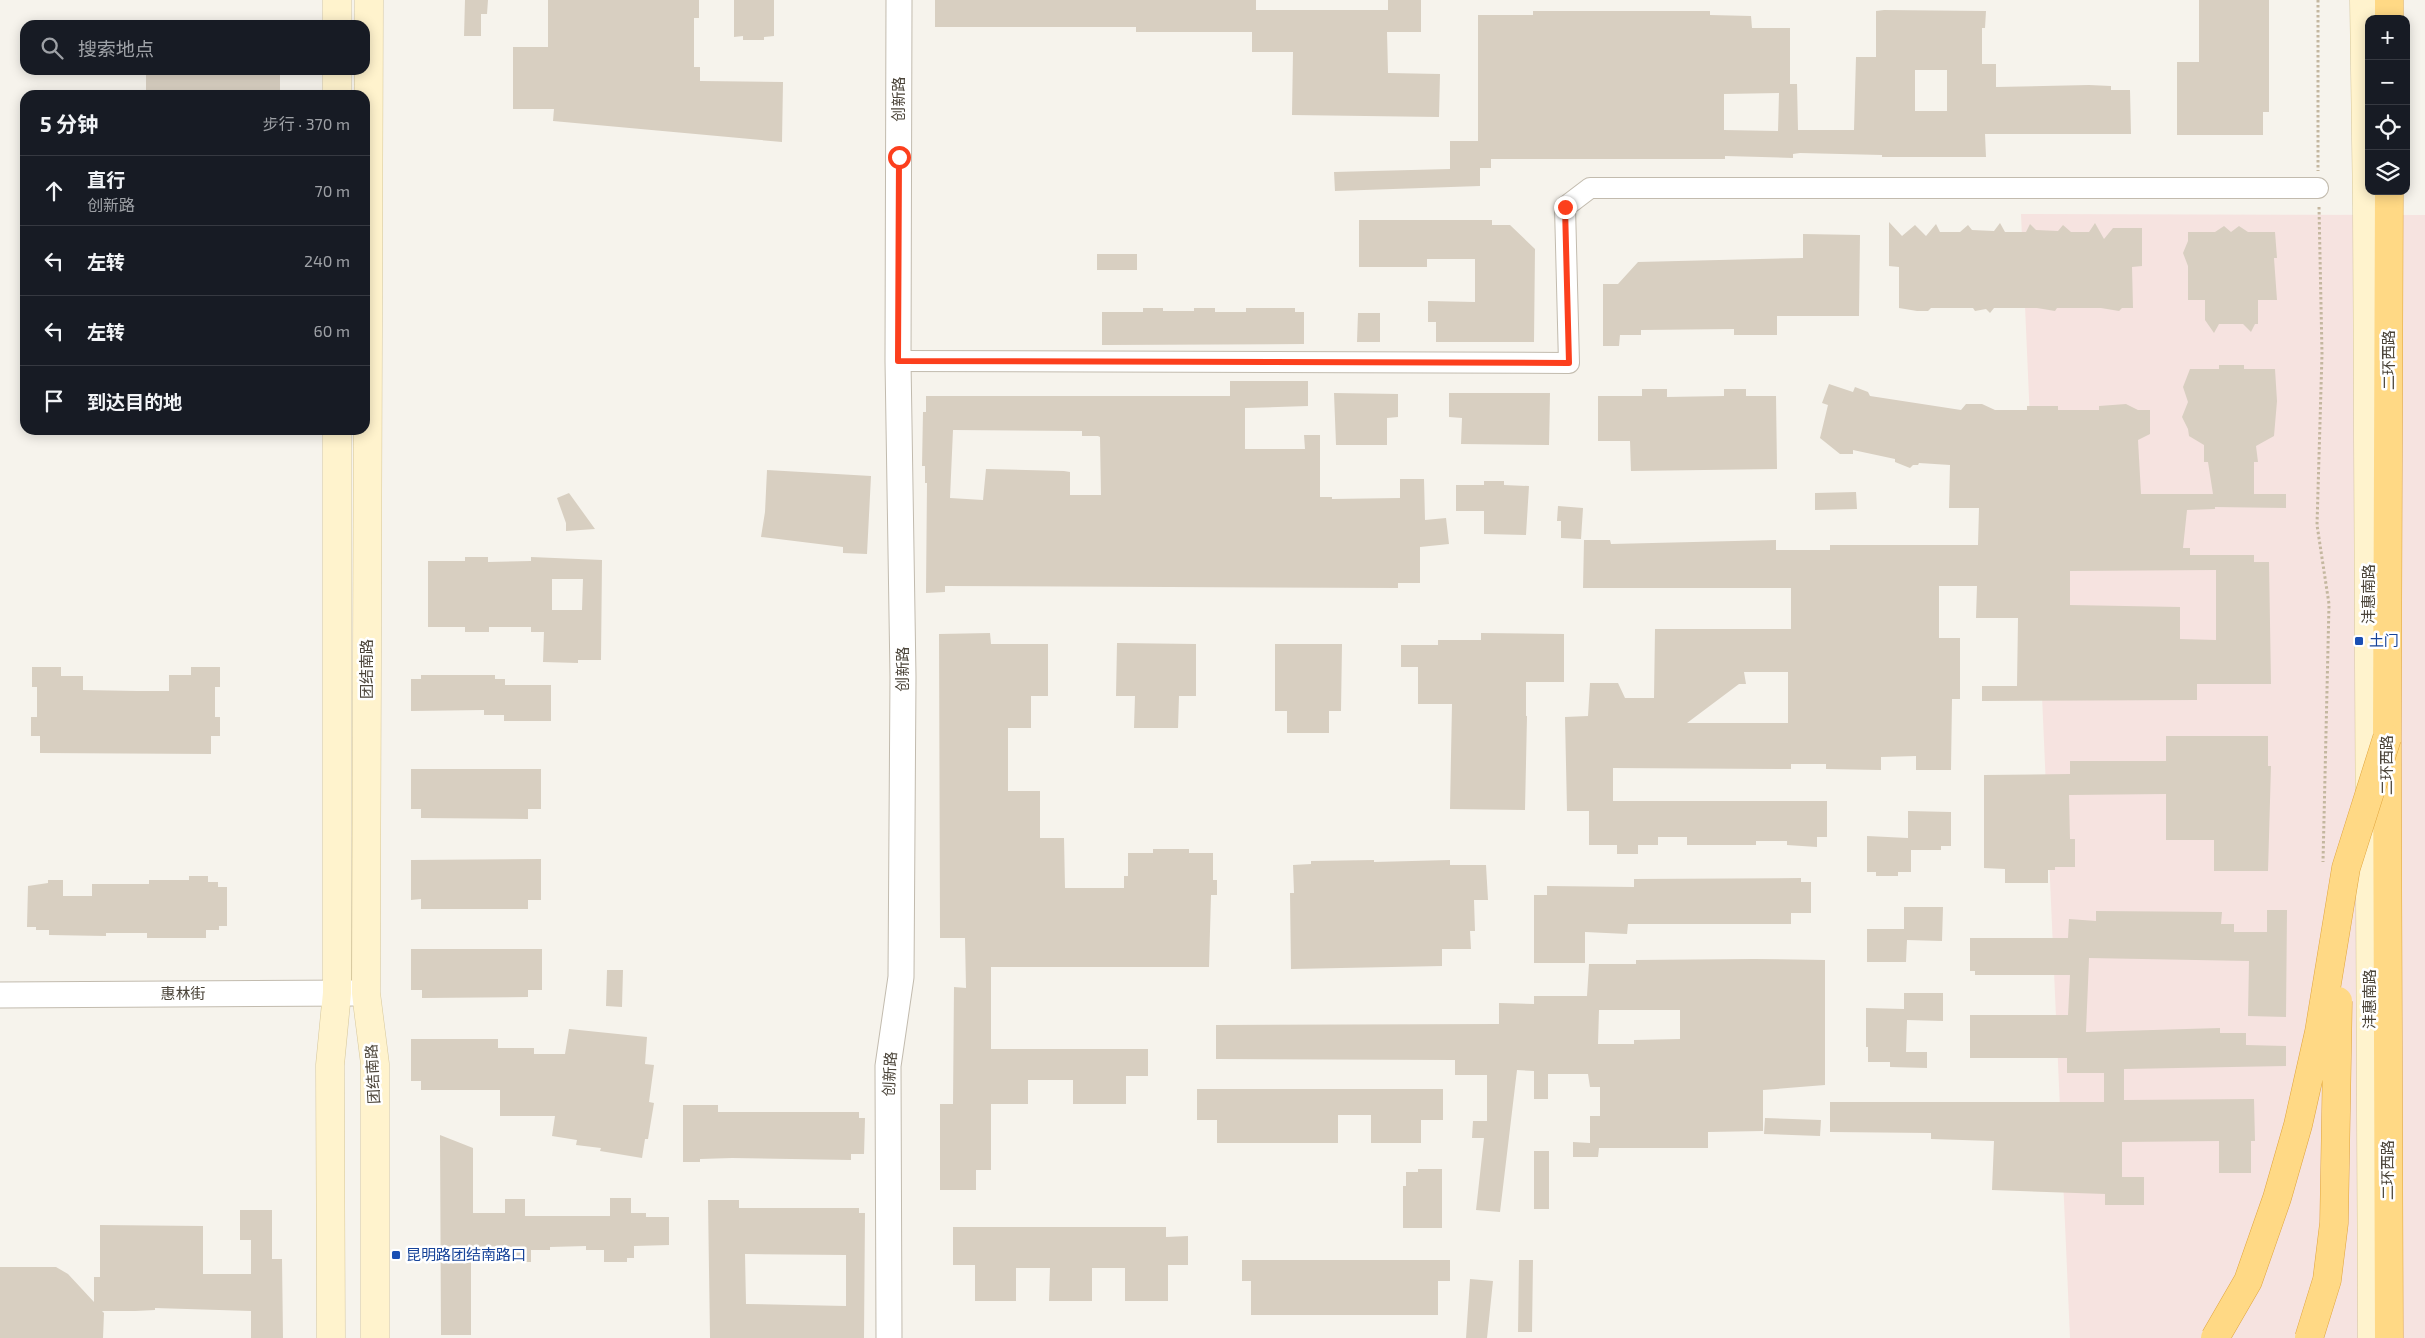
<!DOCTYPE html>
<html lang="zh">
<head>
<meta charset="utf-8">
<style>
  :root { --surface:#171b24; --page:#20242c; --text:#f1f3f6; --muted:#9ea1a6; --line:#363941 }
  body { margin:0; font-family:"Exo 2","Noto Sans SC",sans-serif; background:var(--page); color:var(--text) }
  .controls { position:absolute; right:15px; top:15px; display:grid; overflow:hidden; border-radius:10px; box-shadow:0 2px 12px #0003 }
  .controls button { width:45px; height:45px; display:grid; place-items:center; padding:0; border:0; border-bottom:1px solid var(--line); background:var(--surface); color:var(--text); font:25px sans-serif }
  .stop { position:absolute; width:15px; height:15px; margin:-11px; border:4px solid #fc3f1d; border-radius:50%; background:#fff }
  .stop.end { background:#fc3f1d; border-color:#fff; box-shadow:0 1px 5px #0008 }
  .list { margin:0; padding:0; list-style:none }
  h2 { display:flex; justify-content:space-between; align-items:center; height:65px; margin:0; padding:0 20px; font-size:21px }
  h2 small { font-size:16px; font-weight:400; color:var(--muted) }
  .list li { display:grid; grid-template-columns:32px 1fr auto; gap:15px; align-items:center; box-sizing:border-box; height:70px; padding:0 20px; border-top:1px solid var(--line) }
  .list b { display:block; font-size:19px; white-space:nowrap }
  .list p { margin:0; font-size:16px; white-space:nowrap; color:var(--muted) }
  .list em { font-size:16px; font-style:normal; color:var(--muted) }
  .icon { flex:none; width:28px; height:28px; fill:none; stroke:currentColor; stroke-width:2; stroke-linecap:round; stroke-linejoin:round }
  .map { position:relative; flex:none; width:2425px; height:1338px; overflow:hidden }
  .search { position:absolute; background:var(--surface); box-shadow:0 2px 12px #0003; left:20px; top:20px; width:350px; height:55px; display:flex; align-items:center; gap:12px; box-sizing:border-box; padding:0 18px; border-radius:15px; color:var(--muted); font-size:19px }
  .panel { position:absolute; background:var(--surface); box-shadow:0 2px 12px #0003; left:20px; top:90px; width:350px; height:345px; border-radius:15px }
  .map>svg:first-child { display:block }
  .medical { fill:#f6e3e0 }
  .building { fill:#d8cfc1; fill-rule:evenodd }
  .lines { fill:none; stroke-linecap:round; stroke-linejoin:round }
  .minor-casing { stroke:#c2bbae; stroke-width:22 }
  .tertiary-casing { stroke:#c2bbae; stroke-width:27 }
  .secondary-casing { stroke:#d6c79b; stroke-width:29 }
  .trunk-casing { stroke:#e0a43c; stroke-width:29 }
  .path { stroke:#c4b79f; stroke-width:3; stroke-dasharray:2.5 2.5; stroke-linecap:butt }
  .minor { stroke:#fff; stroke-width:20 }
  .tertiary { stroke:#fff; stroke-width:25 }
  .secondary { stroke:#fff3cd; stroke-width:28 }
  .trunk { stroke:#ffd985; stroke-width:28 }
  .trunk-bridge-casing { stroke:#e0a43c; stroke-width:29; stroke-linecap:butt }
  .trunk-bridge { stroke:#ffd985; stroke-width:28 }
  .route { stroke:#fc3f1d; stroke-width:6 }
  .transit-dot { fill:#1a4fb4; stroke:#fff; stroke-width:2 }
  .labels { text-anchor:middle; stroke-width:5; stroke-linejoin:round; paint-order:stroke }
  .street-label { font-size:15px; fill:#4b4439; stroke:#fff }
  .transit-label { font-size:15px; fill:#164399; stroke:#fff; text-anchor:start }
</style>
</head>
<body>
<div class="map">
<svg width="2425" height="1338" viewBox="0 0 2425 1338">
  <rect width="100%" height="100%" fill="#f6f3ec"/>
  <path class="medical" d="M2021,214L2425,215V1338H2070Z"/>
  <path class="building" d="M465,0H488L487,14H481V36H464Z
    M548,0H699V18H694V67H700V81L783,82L782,142L553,121L554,109H513V47H548Z
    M734,0H774V36L764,37V40H743V36L734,37Z
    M935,0H1256V10H1388V0H1421V32H1387L1388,73L1440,74L1439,117L1292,115L1293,52H1252V32H1136V27H935Z
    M2199,0H2269V112H2263V135H2177V62H2199Z
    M1884,10L1986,11L1985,28H1982V64H1996V87L2089,85L2111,86V90H2130L2131,134H1985L1986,157H1882V155L1800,153L1793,154V158L1725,156V159H1491V168H1480V186L1335,191L1334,172L1450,169V141H1478V15H1533V11H1710V15L1751,16L1752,28H1790V84H1797L1798,130H1854L1856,57H1876V11ZM1915,70H1947V111H1915ZM1779,93L1778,131L1724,130V94Z
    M146,70H280V95H146Z
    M1359,220H1492V225H1510L1535,249L1534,342H1436V322H1428V301L1475,302V259H1427V267H1359Z
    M1889,222L1902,236L1915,225L1926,236L1936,224L1940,232H1960L1968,225L1972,230L1994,231L2000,223L2005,232H2026L2030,224L2036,230L2058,231L2063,225L2071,232H2089L2095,223L2104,239L2113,228H2142V266L2132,267L2133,308H2122L2119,311L2101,308H2057L2055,311L2037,308H1994L1990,313L1986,309L1975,311L1973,308H1931L1928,311H1917L1899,308V267L1889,266Z
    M2224,226L2231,232L2239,226L2248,232H2275L2277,258H2274L2277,300H2258V324H2255L2251,332L2243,324H2219L2214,333L2205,320V300H2188V266L2183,253L2188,241V232H2215Z
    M1803,234L1860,235L1859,316H1777V335H1734V329L1641,330V335H1620L1619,346H1603V284H1618L1638,262L1803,258Z
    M1097,254H1137V270H1097Z
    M1143,308H1163V311H1194V308H1215V312H1246V308H1295V312H1304V344L1102,345V312H1143Z
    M1358,313H1380V342H1357Z
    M2219,365H2244V369H2275L2277,401L2274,436L2256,446L2258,462H2254V494H2286V508L2215,507V509L2187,510L2183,548H2190V555H2254V562H2269L2271,684H2197V700L1982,701V686H2017L2018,618H1976L1977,586H1939V638H1960V699H1952L1951,770H1916V756L1881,757V770L1826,769V764H1791V769L1613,768V801H1827V837H1817V847L1787,845V841H1756V845H1687V837H1658V845H1638V854H1617V845H1589V811H1567L1565,717L1588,716L1590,683H1618L1625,698H1654L1655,629H1791V588H1583L1584,540H1610L1611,544L1776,540V550H1830V545H1978L1979,508H1949L1950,465L1919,463L1918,465H1913L1910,468L1895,462V459L1853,450V454H1840L1820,438L1828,405L1822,403L1829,384L1853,392L1855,387L1868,392L1870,396L1961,410L1966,404H1982L1995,410H2027V406H2058V410H2099V406L2126,404L2138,410H2150V434L2138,440L2141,494H2213L2208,462H2204V445L2189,436L2188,429L2182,417L2188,402L2183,387L2190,369H2219ZM2216,570V640L2180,639V607L2070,605V571ZM1744,672H1788V723H1687L1739,684H1746Z
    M1230,381H1308V406L1245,408V449H1305L1304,435H1320V497H1332V499L1400,498V479H1424L1425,520L1446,518L1449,544L1420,547V583H1398V588L945,586V592L926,593L927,483H925V466H922L923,412H926V396H1230ZM953,430L1082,431V436H1098L1100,437L1101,495H1070V472L1064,471L986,469L983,500L950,498Z
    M1642,389H1667V397L1724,396V389H1746V396H1776L1777,469L1631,471L1630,441H1598V396H1642Z
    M1334,393L1398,394V417L1387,418V445H1336Z
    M1449,393H1550L1549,445L1461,444L1462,418L1449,417Z
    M767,470L871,476L867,554L843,553V547L761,537L765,512Z
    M1484,481H1504V485L1529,486L1526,535L1484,534V511H1456V485H1484Z
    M1856,492L1857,509L1815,510V493Z
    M569,493L595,529L566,531V523L557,498Z
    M1558,506L1583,508L1581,539L1561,538V521H1557Z
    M465,557H488V562L531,561V557L602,560L601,660H578V663L543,662L544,632H531V627H489V632H465V627H428V561H465ZM552,579H583L582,610H552Z
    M990,633L991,644H1048V696H1031V728H1008V791H1040V838H1064L1065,888H1124V876H1128V853H1153V849H1189V853H1213V880H1217V895H1211L1209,967H991V1049H1148V1076H1126V1104H1073V1080H1028V1104H991V1170H976V1190H940V1104H953L954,987L966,988L965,938H940L939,634Z
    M1481,633L1564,634V682H1526V716H1527L1525,810L1450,809L1452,704H1418V667H1401V645H1438V640H1481Z
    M1117,643L1196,644V696H1179L1178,728H1134L1135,696H1116Z
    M1275,644H1342L1341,711H1329V733H1287V711H1275Z
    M32,667H61V676H83V690L137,691H169V675H191V667H220V687H215V717H220V736H211V754L40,753V736H31V717H37V687H32Z
    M421,675H495V679H505V685H551V721H504V715H484V710L411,711V679H421Z
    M2166,736H2268V766H2271L2268,871H2214V840H2166V794L2069,795L2070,839H2075V867H2055V870H2048V883H2005V869L1984,868V775L2070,774V761H2166Z
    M411,769H541V809H528V819L421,818V809H411Z
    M1908,811L1951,812V846H1941V850H1911V872H1898V876H1876V872H1867V836L1908,838Z
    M541,859V900H528V909H421V899L411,900V860Z
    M1374,860V862L1450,860V865H1486L1488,900H1474L1475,931H1470L1471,949H1442V966L1291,969L1290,893H1294L1293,865L1311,864V861Z
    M189,876H208V882H218V887H227V926H219V930H206V938H147V933H106V936L49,935V930H36V927H27L28,886L48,883V880H63V896H92V884H149V880H189Z
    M1801,878V882H1811V913H1791V924H1628L1627,934L1585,932V963H1534V895H1547V886L1634,887V879Z
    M1904,907H1943L1942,941L1907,940L1906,962H1867V929H1904Z
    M2267,910H2287L2286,1017L2248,1016L2249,961L2089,958L2086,1032L2220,1028V1033H2246V1045L2286,1046V1066L2124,1069V1100L2254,1099L2255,1141H2251V1173H2219V1141L2122,1142V1177H2144V1205H2105V1194L1992,1190L1994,1141L1931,1139V1133L1830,1132V1102H2104V1073H2067V1058H1970V1015H2068L2070,975H1975V971H1970V938H2068L2069,919L2096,921V911L2222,912L2221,924H2234V932H2267Z
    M411,949H542V990H528V997L422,998V990H411Z
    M1754,959L1825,960V1085L1763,1090V1131L1708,1132V1148H1599L1598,1157H1573V1142L1590,1143V1116H1600V1087H1590L1588,1074H1548V1099H1534V1071L1517,1070L1500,1212L1476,1210L1484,1138H1472L1473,1121H1487V1075H1455V1060L1216,1059V1025L1499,1024V1003L1534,1004V996H1587L1589,964H1636V960ZM1599,1010H1680V1039L1634,1040V1044H1598Z
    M607,970H623L622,1007L606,1006Z
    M1904,993H1943V1021L1907,1020L1906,1052H1927V1068L1890,1067V1062H1868V1047H1866V1008L1904,1009Z
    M569,1029L647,1037L645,1064L654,1065L649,1102L654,1103L648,1139H645L642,1158L600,1151L601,1148L576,1145L577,1140L552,1136L555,1116H500V1090H421V1081H411V1039H498V1048H534V1054H565Z
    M1197,1089H1443V1120H1421V1143H1371V1115H1338V1143H1217V1120H1197Z
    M683,1105H718V1112H859V1118H865L864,1154H851V1160L732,1158L700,1159V1162H683Z
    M1765,1118L1821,1120L1820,1136L1764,1134Z
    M440,1135L473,1148V1213H505V1199H525V1216H610V1198H631V1213H646V1217H669V1245L634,1246V1258H627V1262H604V1250H586V1246L550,1247V1250H531V1262H509V1257H502V1247H471V1335H441Z
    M1534,1151H1549V1209H1534Z
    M1418,1169H1442V1228H1403V1186H1406V1172H1418Z
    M708,1200H739V1208H859V1213H865L864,1338H710ZM745,1254L846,1255V1306L746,1304Z
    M240,1210H272V1259H282L283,1338H251V1311L155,1308V1310L135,1311H102L104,1313L103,1338H0V1267H56L68,1274L94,1302V1277H100V1225L203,1226V1274H251V1240H240Z
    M953,1227H1166V1237L1188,1236V1265H1168V1301H1125V1268H1092V1301H1049L1050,1268H1016V1301H975V1265H953Z
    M1242,1260H1450V1281H1438V1315H1251V1281H1242Z
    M1519,1260H1533L1532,1332H1518Z
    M1470,1279L1493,1281L1487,1338H1466Z"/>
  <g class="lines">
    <defs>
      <path id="minor" d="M898,361L1569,363L1565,207L1590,188H2318"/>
      <path id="tertiary" d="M0,995L357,993
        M889,1338L888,1066L901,977L903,677L898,361L899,0"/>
      <path id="secondary" d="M337,0V25
        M369,0L366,993L375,1064V1338
        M2364,0L2367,210L2372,1338
        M337,70V95
        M331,1338L330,1065L337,993V430"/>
      <path id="trunk" d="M2389,19V0
        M2389,1338L2387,738L2389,191"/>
    </defs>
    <use href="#minor" class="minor-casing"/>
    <use href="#tertiary" class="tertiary-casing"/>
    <use href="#secondary" class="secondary-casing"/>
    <use href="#trunk" class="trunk-casing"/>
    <path class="path" d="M2318,0V171
      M2319,207L2322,354L2317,525L2329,604L2323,862"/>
    <use href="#minor" class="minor"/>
    <use href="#tertiary" class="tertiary"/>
    <use href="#secondary" class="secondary"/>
    <use href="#trunk" class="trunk"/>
    <defs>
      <path id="trunk-bridge" d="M2215,1338L2248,1281L2277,1198L2298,1125L2319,1032L2346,868L2387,738
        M2309,1338L2327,1280L2334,1223L2338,1001"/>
    </defs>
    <use href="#trunk-bridge" class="trunk-bridge-casing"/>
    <use href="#trunk-bridge" class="trunk-bridge"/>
  </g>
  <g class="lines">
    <path class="route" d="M899,157L898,361L1569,363L1565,207"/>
  </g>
  <g class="transit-dot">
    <rect x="2354" y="636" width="10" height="10" rx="2.5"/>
    <rect x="391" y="1250" width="10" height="10" rx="2.5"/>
  </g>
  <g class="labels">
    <g class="street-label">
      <text transform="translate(899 99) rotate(-90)" y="5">创新路</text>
      <text transform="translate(2389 360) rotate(-90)" y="5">二环西路</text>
      <text transform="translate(2369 594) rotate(-90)" y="5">沣惠南路</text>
      <text transform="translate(367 669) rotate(-90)" y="5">团结南路</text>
      <text transform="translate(903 669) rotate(-90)" y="5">创新路</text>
      <text transform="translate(2387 765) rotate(-90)" y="5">二环西路</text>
      <text x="183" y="999">惠林街</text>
      <text transform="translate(2370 999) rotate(-90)" y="5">沣惠南路</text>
      <text transform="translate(373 1074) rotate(-93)" y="5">团结南路</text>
      <text transform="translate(890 1074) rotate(-87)" y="5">创新路</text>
      <text transform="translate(2388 1170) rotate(-90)" y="5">二环西路</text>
    </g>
    <g class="transit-label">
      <text x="2369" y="646">土门</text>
      <text x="406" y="1260">昆明路团结南路口</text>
    </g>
  </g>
</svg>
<div class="controls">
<button>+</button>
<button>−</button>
<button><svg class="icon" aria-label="locate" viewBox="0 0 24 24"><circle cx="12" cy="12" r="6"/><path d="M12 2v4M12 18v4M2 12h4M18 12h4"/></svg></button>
<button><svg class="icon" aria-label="layers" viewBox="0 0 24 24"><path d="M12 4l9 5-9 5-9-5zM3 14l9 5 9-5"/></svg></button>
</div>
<div class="stop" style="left:899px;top:157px"></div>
<div class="stop end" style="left:1565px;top:207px"></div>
<div class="search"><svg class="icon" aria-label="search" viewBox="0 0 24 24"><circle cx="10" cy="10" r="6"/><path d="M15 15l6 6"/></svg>搜索地点</div>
<section class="panel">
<h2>5 分钟<small>步行 · 370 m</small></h2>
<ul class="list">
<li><svg class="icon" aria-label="ahead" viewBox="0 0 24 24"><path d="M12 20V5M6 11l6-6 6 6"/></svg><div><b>直行</b><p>创新路</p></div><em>70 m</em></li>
<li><svg class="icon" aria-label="left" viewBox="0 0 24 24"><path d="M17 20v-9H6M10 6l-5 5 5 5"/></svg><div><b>左转</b></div><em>240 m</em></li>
<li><svg class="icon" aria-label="left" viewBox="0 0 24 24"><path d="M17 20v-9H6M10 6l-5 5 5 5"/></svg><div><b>左转</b></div><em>60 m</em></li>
<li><svg class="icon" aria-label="arrive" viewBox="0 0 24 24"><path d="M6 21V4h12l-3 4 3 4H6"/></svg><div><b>到达目的地</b></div></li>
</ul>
</section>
</div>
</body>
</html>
